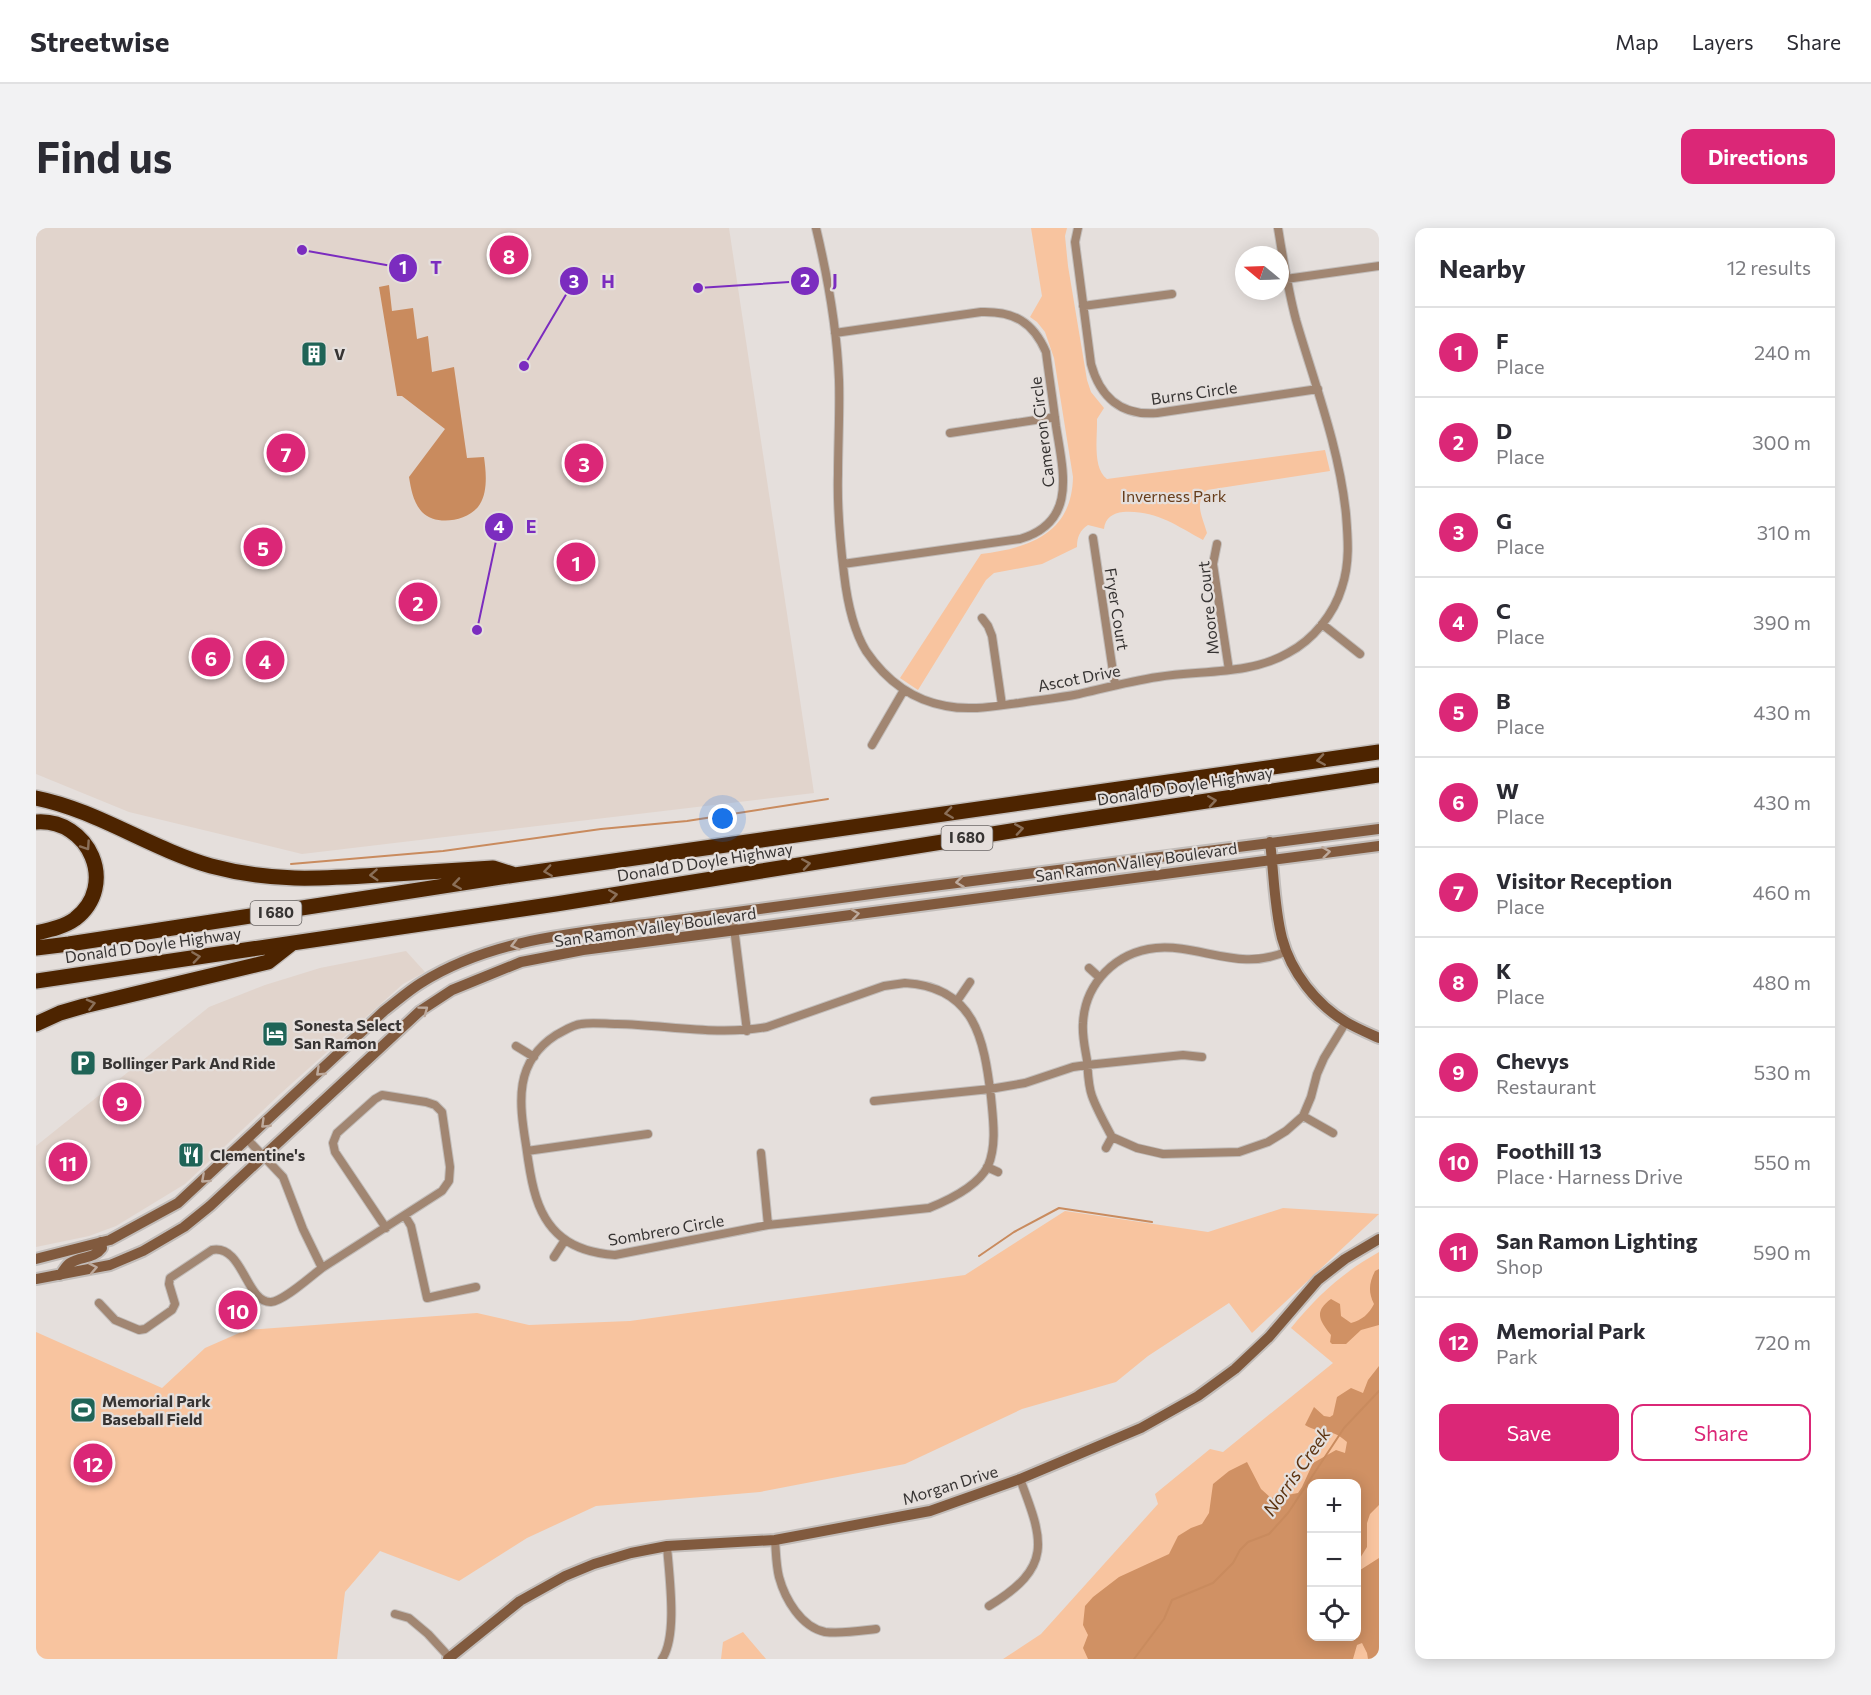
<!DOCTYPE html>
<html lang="en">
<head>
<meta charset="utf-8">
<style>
  :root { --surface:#fff; --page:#f2f2f3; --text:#2b2b33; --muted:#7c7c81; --line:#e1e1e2; --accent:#db2777 }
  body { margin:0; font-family:Commissioner,sans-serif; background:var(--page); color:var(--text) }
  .controls { position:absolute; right:18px; bottom:18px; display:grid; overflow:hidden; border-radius:12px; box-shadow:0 3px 15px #0003 }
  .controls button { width:54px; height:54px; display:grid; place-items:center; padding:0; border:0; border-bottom:2px solid var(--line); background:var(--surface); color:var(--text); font:30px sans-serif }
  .compass { position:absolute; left:1199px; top:18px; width:54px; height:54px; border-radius:50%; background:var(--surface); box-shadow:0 3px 15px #0003; rotate:289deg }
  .you { position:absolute; left:687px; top:591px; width:21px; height:21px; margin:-15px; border:4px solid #fff; border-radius:50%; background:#1a73e8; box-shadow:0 0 0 9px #1a73e833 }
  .badge { display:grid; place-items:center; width:39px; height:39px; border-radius:50%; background:var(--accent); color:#fff; font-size:20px; font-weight:700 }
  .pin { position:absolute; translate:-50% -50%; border:3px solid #fff; box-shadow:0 2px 6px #0006 }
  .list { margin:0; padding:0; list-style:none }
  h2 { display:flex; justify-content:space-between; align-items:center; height:78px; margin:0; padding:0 24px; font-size:26px }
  h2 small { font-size:20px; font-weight:400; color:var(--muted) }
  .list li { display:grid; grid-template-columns:39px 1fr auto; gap:18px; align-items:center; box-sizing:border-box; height:90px; padding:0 24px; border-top:2px solid var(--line) }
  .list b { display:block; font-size:22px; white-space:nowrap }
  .list p { margin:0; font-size:20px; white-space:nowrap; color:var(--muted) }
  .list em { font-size:20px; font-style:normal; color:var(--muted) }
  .actions { display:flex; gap:12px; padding:18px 24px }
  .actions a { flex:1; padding:14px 0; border:2px solid var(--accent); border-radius:12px; text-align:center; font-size:21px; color:var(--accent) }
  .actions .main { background:var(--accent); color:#fff }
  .icon { flex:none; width:33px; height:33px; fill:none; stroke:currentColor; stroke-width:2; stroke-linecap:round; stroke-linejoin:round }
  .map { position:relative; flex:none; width:1343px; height:1431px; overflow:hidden; border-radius:12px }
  header { display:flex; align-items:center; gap:36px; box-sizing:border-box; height:84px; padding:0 30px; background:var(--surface); border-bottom:2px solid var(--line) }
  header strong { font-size:28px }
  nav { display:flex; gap:33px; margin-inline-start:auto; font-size:21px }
  .intro { display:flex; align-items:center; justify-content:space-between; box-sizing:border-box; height:144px; padding:0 36px }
  h1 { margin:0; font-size:42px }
  .button { padding:15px 27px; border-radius:12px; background:var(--accent); color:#fff; font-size:21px; font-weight:700 }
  main { display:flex; gap:36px; padding:0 36px }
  aside { flex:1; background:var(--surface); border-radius:12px; box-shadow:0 3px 15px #0003 }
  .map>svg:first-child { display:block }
  .built { fill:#e1d4cc }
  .green { fill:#f8c49f; fill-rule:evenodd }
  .forest { fill:#d09164 }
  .water { fill:#c98b5e }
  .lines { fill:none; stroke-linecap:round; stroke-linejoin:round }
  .stream { stroke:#c98b5e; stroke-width:2 }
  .street-casing { stroke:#c2bdba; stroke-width:10 }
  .secondary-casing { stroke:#c2bdba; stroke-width:14 }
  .highway-casing { stroke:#c2bdba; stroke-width:18 }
  .street { stroke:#a18672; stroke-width:8 }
  .secondary { stroke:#815a3e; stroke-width:10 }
  .highway { stroke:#4d2400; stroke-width:15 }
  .oneway { stroke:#8a6f58 }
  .oneway2 { stroke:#bdaa9d }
  .labels { text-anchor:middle; stroke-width:4.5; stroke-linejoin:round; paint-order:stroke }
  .shield { fill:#e5dfdc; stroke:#6b6766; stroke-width:1.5 }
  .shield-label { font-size:15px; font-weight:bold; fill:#373433 }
  .poi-label { font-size:16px; font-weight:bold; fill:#373433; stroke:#e5dfdc; text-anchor:start }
  .street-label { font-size:16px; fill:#373433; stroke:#e5dfdc }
  .park-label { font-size:16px; fill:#673d1b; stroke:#e5dfdc }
  .water-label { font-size:18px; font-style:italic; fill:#5c3310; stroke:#e5dfdc }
  .leader { fill:none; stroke:#7b2cbf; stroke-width:2 }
  .callout-dot { fill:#7b2cbf; stroke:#e5dfdc; stroke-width:2 }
  .mark-label { font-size:18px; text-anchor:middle; font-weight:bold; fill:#fff }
  .callout-label { font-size:18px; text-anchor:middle; font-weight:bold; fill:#7b2cbf; stroke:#e5dfdc; stroke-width:4.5; stroke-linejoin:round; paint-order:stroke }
</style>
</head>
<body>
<header>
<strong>Streetwise</strong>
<nav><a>Map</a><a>Layers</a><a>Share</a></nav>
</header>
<div class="intro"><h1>Find us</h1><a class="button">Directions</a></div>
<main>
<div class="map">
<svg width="1343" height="1431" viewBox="0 0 1343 1431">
  <rect width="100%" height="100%" fill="#e5dfdc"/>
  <path class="built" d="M0,0H693L778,565L266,626L93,584L0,546Z
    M370,723L389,744L367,756L244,866L149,956L80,998L53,1008L0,1019V918L173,779L229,757L284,740Z"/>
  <path class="green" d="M995,0H1031L1029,8L1032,38L1051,152L1055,164L1068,180L1061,191V196C1061,212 1057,241 1071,251L1289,222L1294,243L1171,262C1158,276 1166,287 1171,305L1167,312C1139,297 1120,282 1087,284C1077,285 1069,290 1068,301L1052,297C1044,302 1041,309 1041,319L1006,336L958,345L950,352L882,462L864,450L945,326C994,320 1036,305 1037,249L1018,130L1009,104L1001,94L994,89L1006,68Z
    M1247,980L1343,986L1216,1105L1193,1075L1112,1128L1080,1154L986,1181L869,1236L724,1264L560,1278L491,1310L423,1353L344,1323L309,1364L301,1431H0V1104L126,1160L169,1120L210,1102L441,1085L493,1097L594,1093L929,1047L1029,983L1172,1004Z
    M1343,1024V1431H967L1005,1406L1122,1276L1119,1266L1174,1221L1187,1224L1297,1135L1255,1100C1282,1067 1306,1045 1343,1024ZM1276,1256H1320V1408H1276Z
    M707,1404L730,1431H685L687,1414Z"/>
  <path class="forest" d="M1343,1041V1097L1325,1102L1310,1116H1296L1294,1114L1295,1107C1284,1093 1277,1084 1295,1071L1304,1076L1305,1088L1315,1095C1326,1092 1333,1086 1338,1076C1332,1064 1333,1055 1339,1043Z
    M1343,1138V1277L1334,1286L1331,1295V1319L1321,1335L1320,1256H1276V1408H1320L1321,1344L1343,1330V1431H1332L1331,1425L1326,1415L1321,1417L1317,1431H1052L1047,1420L1052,1407L1047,1397L1049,1378L1057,1369L1083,1349L1133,1326L1142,1308L1155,1300L1166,1296L1173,1285L1177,1256L1193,1243L1211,1234L1225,1261L1235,1270L1262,1265L1266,1259L1277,1235L1300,1222L1309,1225L1311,1214C1293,1198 1286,1207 1269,1197L1278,1179L1288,1188L1294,1189L1297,1187L1301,1169L1315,1160L1327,1165L1332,1152Z"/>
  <path class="water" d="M353,57L356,83L377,80L381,111L392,108L396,144L418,139L431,230L448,229C450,243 452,263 444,276C434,293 400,299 386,284C377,274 375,261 373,249L409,201L366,168H361L343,59Z"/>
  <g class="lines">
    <path class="stream" d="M255,636L407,623L565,601L651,593L792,571
      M943,1028L978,1004L1023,980L1116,994
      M1098,1431L1128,1391L1136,1372L1177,1355L1197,1335L1204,1322L1212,1314L1233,1306L1252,1285L1308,1200L1343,1163"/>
    <defs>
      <path id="street" d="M780,0C792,50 801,101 803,152C804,183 802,215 802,246C801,279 804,313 808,346C811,372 816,400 830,423C849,451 876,472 910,478C935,483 959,478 983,475C1003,472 1023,470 1043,466C1069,460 1095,453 1122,449C1165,442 1214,447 1252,425C1277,412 1298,386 1306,359C1314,335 1312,311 1310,286C1303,219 1279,157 1260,92C1252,62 1247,31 1242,0
        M1042,0L1039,14L1055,136C1064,169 1085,188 1121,185L1282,161
        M1250,51L1343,38
        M1047,78L1136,66
        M799,105L945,84C978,83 997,94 1010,124C1013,148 1017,173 1020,198C1027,243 1042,294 984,311L807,336
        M914,205L1019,189
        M1057,310L1079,457
        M1181,316L1177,336L1193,442
        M946,390L952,398L956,408L966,477
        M1286,396L1324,426
        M836,517L868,462
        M696,684L711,803
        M1251,723C1205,745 1164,716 1120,720C1080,724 1049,755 1047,795C1046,808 1049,820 1051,832C1052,844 1052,857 1056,868C1061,882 1069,896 1076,909L1101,920L1127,926L1203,924L1232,914L1250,903L1267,888L1275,869L1281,846L1288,830L1310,794
        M1053,740L1063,749
        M869,755C939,759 948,811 955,869C957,891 961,917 952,938C942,958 913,972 893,980L732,997L579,1027C535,1024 509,1005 498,962C494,947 492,932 490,917C483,874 478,834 520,807C528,803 536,797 545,796C556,794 570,796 581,796C631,797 682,808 731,799L848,758Z
        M921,773L934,754
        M480,818L498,829
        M838,873L954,861L989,855L1037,839L1051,837L1147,827L1166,829
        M1267,888L1297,905
        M1070,920L1076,909
        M491,923L612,906
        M725,925L732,997
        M951,939L962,944
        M369,988L375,998L391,1070L440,1059
        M518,1029L529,1012
        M286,1040L406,963L413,953L414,939L406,884L399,877L390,874L346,867L339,871L301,905L297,915L299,924L350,1000
        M63,1075L79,1092L103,1102L109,1101L136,1082L139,1076L133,1056L134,1050L176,1022C207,1016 210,1075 235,1074C248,1073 275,1048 286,1040L267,1001L247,949L212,912
        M739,1312C740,1324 740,1337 743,1349C749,1371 765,1399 789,1404C806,1406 823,1403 840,1401
        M953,1378C1017,1339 1008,1314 984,1251
        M359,1386L373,1390L392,1406L415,1431
        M626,1431C642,1408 633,1347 631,1318"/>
      <path id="secondary" d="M1234,614C1238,645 1238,679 1246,710C1255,744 1280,776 1310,794C1320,800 1332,805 1343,810
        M0,1031L74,1012L142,975L348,783C360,774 372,763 385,755C461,707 555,704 641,692C711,683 780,673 850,664C1014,643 1178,621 1343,601
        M24,1047C27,1044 30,1037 34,1035C45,1028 58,1031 66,1020L65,1014
        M0,1051L74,1037L107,1023L148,999L174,978L384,783L416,762L485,734L547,722L1343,618
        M412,1431L484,1373L529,1348L558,1336L595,1325L631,1318L739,1312L894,1283L984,1251L1105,1200L1162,1168L1199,1141L1233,1109L1282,1052L1309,1031L1343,1011"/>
      <path id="highway" d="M0,570C61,582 115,621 175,638C235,654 282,651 343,647C381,645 419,642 457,640L476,646
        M0,594C53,590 83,657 39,691C28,699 13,702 0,705
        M0,720L33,716L479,647L1343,524
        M0,753L520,676L1025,595L1343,547
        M0,796L24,785L48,778L232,734L255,716"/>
    </defs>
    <use href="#street" class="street-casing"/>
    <use href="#secondary" class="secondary-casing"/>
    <use href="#highway" class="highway-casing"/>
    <use href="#street" class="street"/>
    <use href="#secondary" class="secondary"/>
    <use href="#highway" class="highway"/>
  </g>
  <defs><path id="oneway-chevron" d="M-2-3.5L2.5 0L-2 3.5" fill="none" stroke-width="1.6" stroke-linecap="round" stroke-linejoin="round" transform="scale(1.5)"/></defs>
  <g class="oneway">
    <use href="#oneway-chevron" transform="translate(1285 532) rotate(171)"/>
    <use href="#oneway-chevron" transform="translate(1176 573) rotate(-9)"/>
    <use href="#oneway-chevron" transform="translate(913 585) rotate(172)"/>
    <use href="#oneway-chevron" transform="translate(983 601) rotate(-9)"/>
    <use href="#oneway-chevron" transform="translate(50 618) rotate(56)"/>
    <use href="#oneway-chevron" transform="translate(770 636) rotate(-9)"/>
    <use href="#oneway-chevron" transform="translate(512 643) rotate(172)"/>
    <use href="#oneway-chevron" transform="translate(338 647) rotate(176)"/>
    <use href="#oneway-chevron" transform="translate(421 656) rotate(171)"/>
    <use href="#oneway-chevron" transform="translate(577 667) rotate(-9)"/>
    <use href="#oneway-chevron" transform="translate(160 729) rotate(-8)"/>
    <use href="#oneway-chevron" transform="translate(55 776) rotate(-14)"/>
  </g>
  <g class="oneway2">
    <use href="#oneway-chevron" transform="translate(1290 624) rotate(-7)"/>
    <use href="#oneway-chevron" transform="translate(924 654) rotate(173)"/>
    <use href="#oneway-chevron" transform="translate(819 686) rotate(-8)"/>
    <use href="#oneway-chevron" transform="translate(479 717) rotate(165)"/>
    <use href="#oneway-chevron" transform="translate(388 782) rotate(-37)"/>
    <use href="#oneway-chevron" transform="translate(284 844) rotate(137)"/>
    <use href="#oneway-chevron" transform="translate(229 896) rotate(136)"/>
    <use href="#oneway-chevron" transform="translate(169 951) rotate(138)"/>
    <use href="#oneway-chevron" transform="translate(57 1040) rotate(-11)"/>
  </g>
  <defs>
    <symbol id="building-square" viewBox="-11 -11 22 22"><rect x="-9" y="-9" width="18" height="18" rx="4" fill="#1f6457" stroke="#e5dfdc"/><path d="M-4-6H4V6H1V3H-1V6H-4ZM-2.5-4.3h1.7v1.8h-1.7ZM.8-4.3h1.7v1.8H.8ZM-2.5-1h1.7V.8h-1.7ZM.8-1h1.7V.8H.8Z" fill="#fff"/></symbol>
    <symbol id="hotel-square" viewBox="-11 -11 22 22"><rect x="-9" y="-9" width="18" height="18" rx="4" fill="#1f6457" stroke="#e5dfdc"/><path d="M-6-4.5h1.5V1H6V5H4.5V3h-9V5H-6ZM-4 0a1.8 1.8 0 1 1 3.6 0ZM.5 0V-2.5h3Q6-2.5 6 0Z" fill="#fff"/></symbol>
    <symbol id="parking-square" viewBox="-11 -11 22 22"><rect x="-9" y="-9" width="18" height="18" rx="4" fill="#1f6457" stroke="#e5dfdc"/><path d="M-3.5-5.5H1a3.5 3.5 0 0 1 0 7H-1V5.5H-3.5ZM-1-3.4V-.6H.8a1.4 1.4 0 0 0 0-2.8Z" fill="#fff"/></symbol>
    <symbol id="restaurant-square" viewBox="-11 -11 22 22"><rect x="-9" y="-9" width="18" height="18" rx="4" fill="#1f6457" stroke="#e5dfdc"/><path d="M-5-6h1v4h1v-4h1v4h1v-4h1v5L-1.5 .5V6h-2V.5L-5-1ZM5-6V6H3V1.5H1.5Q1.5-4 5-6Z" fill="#fff"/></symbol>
    <symbol id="stadium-square" viewBox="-11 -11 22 22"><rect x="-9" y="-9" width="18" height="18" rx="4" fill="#1f6457" stroke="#e5dfdc"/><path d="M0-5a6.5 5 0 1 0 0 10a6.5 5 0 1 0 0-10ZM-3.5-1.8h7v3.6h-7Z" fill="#fff"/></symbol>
  </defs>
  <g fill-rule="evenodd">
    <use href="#building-square" x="263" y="111" width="30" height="30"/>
    <use href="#hotel-square" x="224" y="791" width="30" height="30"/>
    <use href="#parking-square" x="32" y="820" width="30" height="30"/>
    <use href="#restaurant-square" x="140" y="912" width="30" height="30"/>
    <use href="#stadium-square" x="32" y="1167" width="30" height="30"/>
  </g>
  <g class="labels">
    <g class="shield">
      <rect x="905.5" y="598" width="51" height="24" rx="4.5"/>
      <rect x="214.5" y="673" width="51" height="24" rx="4.5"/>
    </g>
    <g class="shield-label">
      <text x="931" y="615">I 680</text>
      <text x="240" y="690">I 680</text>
    </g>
    <g class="poi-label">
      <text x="298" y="132">V</text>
      <text x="258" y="803">Sonesta Select<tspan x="258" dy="18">San Ramon</tspan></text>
      <text x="66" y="841">Bollinger Park And Ride</text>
      <text x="174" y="933">Clementine's</text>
      <text x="66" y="1179">Memorial Park<tspan x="66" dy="18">Baseball Field</tspan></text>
    </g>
    <g class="street-label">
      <text transform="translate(1158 165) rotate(-8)" y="6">Burns Circle</text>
      <text transform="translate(1006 204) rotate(-97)" y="6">Cameron Circle</text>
      <text transform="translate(1172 380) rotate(-96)" y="6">Moore Court</text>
      <text transform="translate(1081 381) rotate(81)" y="6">Fryer Court</text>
      <text transform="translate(1043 450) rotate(-11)" y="6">Ascot Drive</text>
      <text transform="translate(1149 558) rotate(-9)" y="6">Donald D Doyle Highway</text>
      <text transform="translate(669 634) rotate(-9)" y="6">Donald D Doyle Highway</text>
      <text transform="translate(1100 634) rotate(-8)" y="6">San Ramon Valley Boulevard</text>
      <text transform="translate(619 699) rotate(-8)" y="6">San Ramon Valley Boulevard</text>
      <text transform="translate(117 717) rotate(-8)" y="6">Donald D Doyle Highway</text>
      <text transform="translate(630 1002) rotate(-10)" y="6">Sombrero Circle</text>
      <text transform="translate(914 1257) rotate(-17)" y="6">Morgan Drive</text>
    </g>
    <g class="park-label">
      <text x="1138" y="274">Inverness Park</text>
    </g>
    <g class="water-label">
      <text transform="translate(1261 1244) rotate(-55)" y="6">Norris Creek</text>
    </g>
  </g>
  <path class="leader" d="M266 22L367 40M662 60L769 53M488 138L538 53M441 402L463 299"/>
  <g class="callout-dot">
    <circle cx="266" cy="22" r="6"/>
    <circle cx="662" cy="60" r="6"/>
    <circle cx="488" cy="138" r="6"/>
    <circle cx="441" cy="402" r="6"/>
    <circle cx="367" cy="40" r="15"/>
    <circle cx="769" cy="53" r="15"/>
    <circle cx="538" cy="53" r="15"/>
    <circle cx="463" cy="299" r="15"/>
  </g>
  <g class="mark-label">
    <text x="367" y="46">1</text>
    <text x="769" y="59">2</text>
    <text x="538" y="60">3</text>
    <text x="463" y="305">4</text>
  </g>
  <g class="callout-label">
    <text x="400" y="46">T</text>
    <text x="799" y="59">J</text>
    <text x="572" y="60">H</text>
    <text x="495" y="305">E</text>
  </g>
</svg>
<div class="controls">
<button>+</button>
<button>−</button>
<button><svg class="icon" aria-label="locate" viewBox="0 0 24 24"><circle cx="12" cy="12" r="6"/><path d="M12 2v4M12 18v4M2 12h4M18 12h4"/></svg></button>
</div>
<svg class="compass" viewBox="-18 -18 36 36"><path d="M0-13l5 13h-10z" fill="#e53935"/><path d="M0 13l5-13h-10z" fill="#7c7c81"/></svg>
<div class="you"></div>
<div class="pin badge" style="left:540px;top:334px">1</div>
<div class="pin badge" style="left:382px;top:374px">2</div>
<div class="pin badge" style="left:548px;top:235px">3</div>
<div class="pin badge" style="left:229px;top:432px">4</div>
<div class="pin badge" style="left:227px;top:319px">5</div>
<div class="pin badge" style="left:175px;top:429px">6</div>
<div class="pin badge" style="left:250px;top:225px">7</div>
<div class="pin badge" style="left:473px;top:27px">8</div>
<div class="pin badge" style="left:86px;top:874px">9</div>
<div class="pin badge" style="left:202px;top:1082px">10</div>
<div class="pin badge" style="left:32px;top:934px">11</div>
<div class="pin badge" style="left:57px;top:1235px">12</div>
</div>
<aside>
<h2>Nearby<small>12 results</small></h2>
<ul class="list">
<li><span class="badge">1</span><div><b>F</b><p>Place</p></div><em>240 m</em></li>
<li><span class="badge">2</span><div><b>D</b><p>Place</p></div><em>300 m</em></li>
<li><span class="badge">3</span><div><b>G</b><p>Place</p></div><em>310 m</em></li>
<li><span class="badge">4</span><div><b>C</b><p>Place</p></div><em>390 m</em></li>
<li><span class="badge">5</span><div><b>B</b><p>Place</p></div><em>430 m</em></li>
<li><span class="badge">6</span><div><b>W</b><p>Place</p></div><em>430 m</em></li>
<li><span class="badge">7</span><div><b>Visitor Reception</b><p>Place</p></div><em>460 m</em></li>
<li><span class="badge">8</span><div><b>K</b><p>Place</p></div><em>480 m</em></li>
<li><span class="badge">9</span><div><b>Chevys</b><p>Restaurant</p></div><em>530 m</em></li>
<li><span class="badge">10</span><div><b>Foothill 13</b><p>Place · Harness Drive</p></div><em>550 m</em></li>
<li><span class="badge">11</span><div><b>San Ramon Lighting</b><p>Shop</p></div><em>590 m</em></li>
<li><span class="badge">12</span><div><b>Memorial Park</b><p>Park</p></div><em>720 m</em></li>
</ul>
<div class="actions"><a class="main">Save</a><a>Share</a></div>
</aside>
</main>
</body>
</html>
